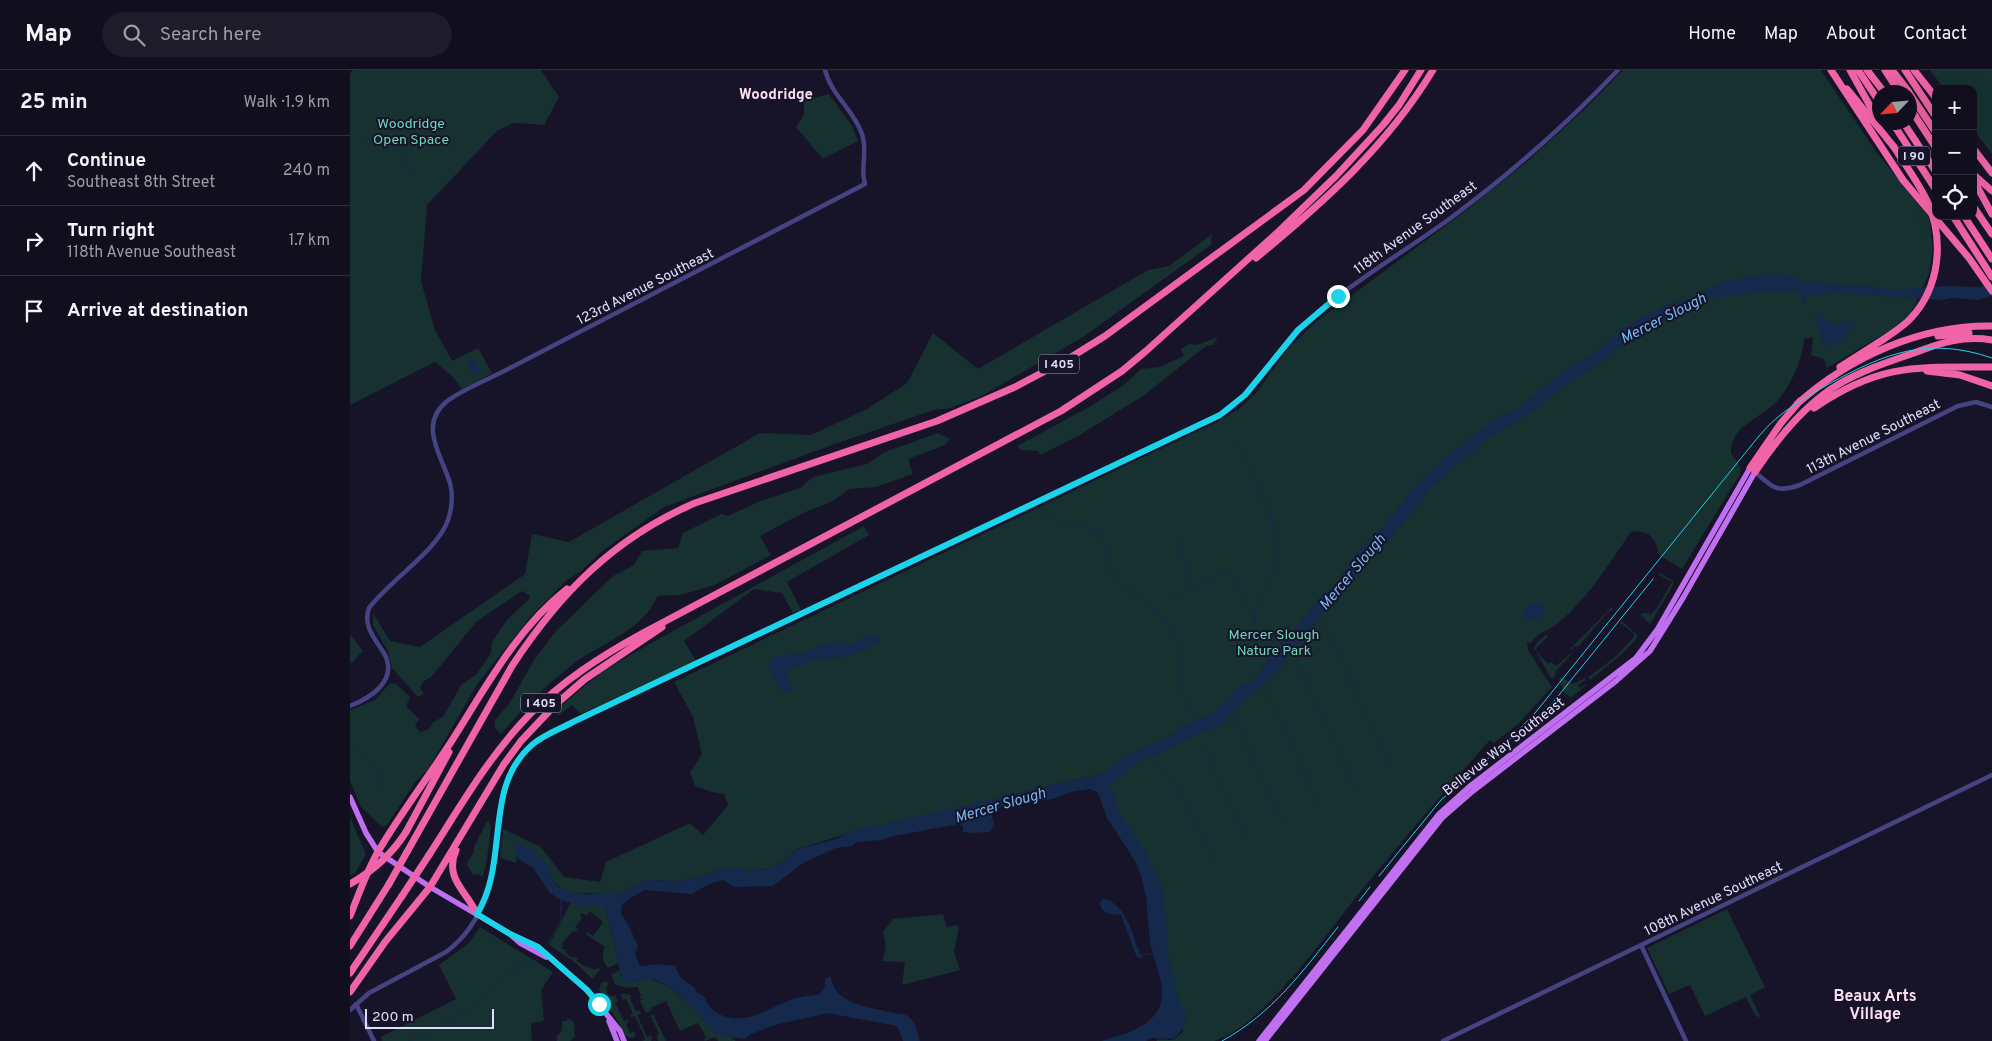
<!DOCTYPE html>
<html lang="en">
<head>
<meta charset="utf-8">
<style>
  :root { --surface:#110e1e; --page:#1e1c2b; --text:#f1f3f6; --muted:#9c9ca4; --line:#302e3c }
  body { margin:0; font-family:Overpass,sans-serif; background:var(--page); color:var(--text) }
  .controls { position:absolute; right:15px; top:15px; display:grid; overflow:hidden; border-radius:10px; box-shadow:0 5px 20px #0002 }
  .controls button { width:45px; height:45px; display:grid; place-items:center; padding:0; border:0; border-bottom:1px solid var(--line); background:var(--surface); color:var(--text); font:25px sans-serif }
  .compass { position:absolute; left:1522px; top:15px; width:45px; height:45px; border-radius:50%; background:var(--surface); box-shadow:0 5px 20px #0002; rotate:244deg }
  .scale { position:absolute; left:15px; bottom:12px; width:129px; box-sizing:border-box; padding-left:5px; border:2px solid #e1ddfc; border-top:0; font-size:14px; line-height:18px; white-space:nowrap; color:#e1ddfc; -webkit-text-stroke:4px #171328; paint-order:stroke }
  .stop { position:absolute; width:15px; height:15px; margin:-11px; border:4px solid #1cd4e9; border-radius:50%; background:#fff }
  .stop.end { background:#1cd4e9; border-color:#fff; box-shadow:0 1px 5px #0008 }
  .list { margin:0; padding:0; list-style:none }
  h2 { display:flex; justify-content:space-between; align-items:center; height:65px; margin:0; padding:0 20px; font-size:21px }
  h2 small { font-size:16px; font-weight:400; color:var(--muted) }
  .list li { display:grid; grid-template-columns:32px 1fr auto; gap:15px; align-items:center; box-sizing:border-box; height:70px; padding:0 20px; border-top:1px solid var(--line) }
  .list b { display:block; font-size:19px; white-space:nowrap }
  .list p { margin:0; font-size:16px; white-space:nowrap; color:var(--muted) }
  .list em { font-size:16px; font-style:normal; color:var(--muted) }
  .icon { flex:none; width:28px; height:28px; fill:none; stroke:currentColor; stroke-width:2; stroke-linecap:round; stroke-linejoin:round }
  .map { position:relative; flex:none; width:1642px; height:971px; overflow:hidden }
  header { display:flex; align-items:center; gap:30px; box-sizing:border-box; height:70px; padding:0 25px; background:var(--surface); border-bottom:1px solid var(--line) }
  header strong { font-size:24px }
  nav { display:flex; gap:28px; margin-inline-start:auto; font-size:18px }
  .search { width:350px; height:45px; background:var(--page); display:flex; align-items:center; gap:12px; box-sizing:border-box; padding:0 18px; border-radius:28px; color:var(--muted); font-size:19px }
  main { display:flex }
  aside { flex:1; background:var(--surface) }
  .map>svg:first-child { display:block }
  .green { fill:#163130 }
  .water { fill:#14294b }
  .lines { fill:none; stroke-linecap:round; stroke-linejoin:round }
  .stream { stroke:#14294b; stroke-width:1 }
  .minor { stroke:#454382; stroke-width:4.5 }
  .major { stroke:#c06ff1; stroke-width:5.5 }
  .highway { stroke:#f064a7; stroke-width:7 }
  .tram { stroke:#1cd4e9; stroke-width:1 }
  .highway-bridge { stroke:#f064a7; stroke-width:7 }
  .route { stroke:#1cd4e9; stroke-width:6 }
  .labels { text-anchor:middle; stroke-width:4; stroke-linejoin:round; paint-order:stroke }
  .shield { fill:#171328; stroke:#a4a0bc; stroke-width:1 }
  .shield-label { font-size:12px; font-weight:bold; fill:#e1ddfc }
  .park-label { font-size:14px; fill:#6fd6bc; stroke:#171328 }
  .street-label { font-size:14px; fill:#e1ddfc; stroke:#171328 }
  .neighbourhood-label { font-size:15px; font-weight:bold; fill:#fcdff1; stroke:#171328 }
  .water-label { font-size:15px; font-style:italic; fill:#75b8f2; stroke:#171328 }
  .quarter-label { font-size:16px; font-weight:bold; fill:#fcdff1; stroke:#171328 }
</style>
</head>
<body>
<header>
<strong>Map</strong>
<div class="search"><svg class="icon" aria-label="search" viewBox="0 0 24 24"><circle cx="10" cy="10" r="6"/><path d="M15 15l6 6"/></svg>Search here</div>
<nav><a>Home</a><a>Map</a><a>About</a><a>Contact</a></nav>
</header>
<main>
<aside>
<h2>25 min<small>Walk · 1.9 km</small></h2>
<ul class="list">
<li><svg class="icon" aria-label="ahead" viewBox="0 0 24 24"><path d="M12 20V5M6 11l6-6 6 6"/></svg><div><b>Continue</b><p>Southeast 8th Street</p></div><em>240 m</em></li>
<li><svg class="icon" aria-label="right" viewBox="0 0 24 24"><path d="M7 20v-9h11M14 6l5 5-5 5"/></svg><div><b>Turn right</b><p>118th Avenue Southeast</p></div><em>1.7 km</em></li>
<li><svg class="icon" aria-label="arrive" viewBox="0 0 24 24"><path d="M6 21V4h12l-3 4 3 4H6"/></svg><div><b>Arrive at destination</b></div></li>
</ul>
</aside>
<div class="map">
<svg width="1642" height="971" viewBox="0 0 1642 971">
  <rect width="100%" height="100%" fill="#171328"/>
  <path class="green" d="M3,0H191L209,27L194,55L163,53L147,61L77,135L71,211L85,260L102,291L128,278L142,303L112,319L102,306L85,292L0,335V4Z
    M1273,0H1471L1527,83L1579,147L1583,180L1579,204L1566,231H1568L1558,246L1549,255L1477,298L1474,289L1461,285L1463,267L1454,269C1453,290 1439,321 1423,335C1406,350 1381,357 1381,383L1391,398L1390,404L1332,499L1309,485C1306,467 1298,459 1281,462C1266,483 1252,506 1236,525C1227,535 1216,547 1206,555C1197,562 1188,561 1182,572L1177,573L1178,580L1202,617L1167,655L1144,673L1140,670C1096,719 1053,770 1011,821C979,860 914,956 864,971H807V969L823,970L833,962L821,929L795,794L747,705L497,764L447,779L434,791L420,798L397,802L371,799L349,808L325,811L297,810L267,824L258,825L240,823L224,824L212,820L203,811L199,797L167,774C165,780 167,786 166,793L150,788L153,759L191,777L214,807L250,812L256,792L340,753L353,765L378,735L374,724L362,722L345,716L340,703L352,684L343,647L324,612L867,352L889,339L907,322L936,281L967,251L1118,139L1179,90L1237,37Z
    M1580,0H1642V84L1623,59V19H1594Z
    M479,24L502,56L508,71L473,89L446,57L454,45V31Z
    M862,164L861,175L733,267L630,327L597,339H587L482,375L314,437L251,482L230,502L217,510L182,545L128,613L77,701L65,712L37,755L32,757L11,737L0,711V640L25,630L39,614L45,613L60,627L56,636L69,649L65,656L70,662L79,659L83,652L93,647L111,615L127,604L141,583L142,572L157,550L178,530L180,526L172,521L127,551L82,606L73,612L70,618L74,624L68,627L42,598L38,581L23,555V543L40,571L70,577L175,504L182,464L219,472L410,363L461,365L517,339L557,313L583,263L628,299L798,200L819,196Z
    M868,267L863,275L856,276L793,326L728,366L690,385L688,381L671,380L667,376L739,337L774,315L791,299L810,297L834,286L831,279L839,274L847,275Z
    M588,363L600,369L595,375L558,389L563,404L526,417L499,419L483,431L453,443L410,466L421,485L365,515L330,525L308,526C304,531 302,537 298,542C283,562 247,577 226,592C198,613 174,637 151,664L145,658V650L159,634L184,590L206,561L263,506L284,495L292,481L328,478L333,463L371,444L378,446L408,432L450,418L463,407L517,394L535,382Z
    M514,456L519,465L437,512L451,540L443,543L432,523L404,519L334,571L346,591L231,644L222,635L209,645L205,641L253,601L294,577Z
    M1310,503L1323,511V515L1300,554L1290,544L1299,543V545H1301C1310,534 1315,524 1322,512L1309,505Z
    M1262,537L1263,540L1258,542L1228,577L1225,576L1221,580L1220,579Z
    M1272,551L1287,565V568L1273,583L1240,610L1238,607L1264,588L1284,567L1283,563L1270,552Z
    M0,564L13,581L0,594Z
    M1197,564L1198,566L1185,580L1198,594L1201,592L1206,596L1226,579L1206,601L1204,608H1201L1184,578L1188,571Z
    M1210,607L1223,614L1235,608L1236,610L1228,615L1230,618L1238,613L1221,628L1215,623L1209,611Z
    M0,747L16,784L5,803L0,805Z
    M137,751L141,755C139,772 138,789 133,807L128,804L123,805L117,795L118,791L124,782V777Z
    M221,832L229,835H252L257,845L269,893L258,898C253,893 251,883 255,877L236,864L237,862L243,866L253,852L240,841L236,846L232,843L230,844L232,848L225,857L228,859L226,862L223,861L212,873L214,876L211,877L214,880L217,879L215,882L222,888L224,886L228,889L227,891L234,896L246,900L248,897L250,900L242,909L226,893L199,875Z
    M1377,839L1415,917L1400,925L1411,948L1405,945L1396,927L1355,946L1340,915L1319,924L1297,878Z
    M593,844L597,857L607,855L609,857L604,882L610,900L552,915L555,892L532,891L536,877L533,862L543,849Z
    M130,857L203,902L191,920L194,951L181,953L182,971H32L31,967L106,929L89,895L119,873Z
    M271,900L270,905L281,912L300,909L318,916L386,971H368L365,967L355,971L354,969L356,967L348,953L330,961L316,931L301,938L302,940L296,943L290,931L293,929L289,928L291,926L287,917L276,918L265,914L261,904Z
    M256,911L259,914L256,918L258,924L261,926L265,925L268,931L265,932L274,951L277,950L279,952L276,954L280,963L285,962V967L280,968L276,966L249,920L251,913Z
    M273,923L282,926L280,929L286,941L289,940L291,943L287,945L297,967L302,966L301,971H293L295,968L285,946L281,947L280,945L283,943L276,929L273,930L271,925Z
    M303,944L316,971H308L307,964L309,963L301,947H298Z
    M217,948L224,952L225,967L220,971H207V966L212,960V951H217Z"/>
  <path class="water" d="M1418,203L1442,206L1450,212L1460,211L1490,215L1521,216L1543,220L1594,216L1629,217L1642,212V226L1627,230L1602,228L1591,230L1483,223L1468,226L1453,225L1456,232L1454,235L1447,222L1440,220L1433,223L1418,221L1358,228L1295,259L1274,272L1258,287L1217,314L1182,342L1140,367L1083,416L1035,475L1022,486L989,529L973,543L926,602L877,647L875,653L862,660L853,661L812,683L787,692L760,715L769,743L797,783L801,796L808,805L811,816L815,836L819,889L829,932L837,945L835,956L824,969L801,968L796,971H751C775,964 813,955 812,922C812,910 806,896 803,884L790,885L794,888H787L771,845C762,844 752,845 750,833L752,829C770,829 783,859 786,875L789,879V884L803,883L800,873L796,827L791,806L785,791L757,748L748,723L740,719L720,722L703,729L656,735L647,739L642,746L644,755L640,762L622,763L613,762V756L609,754L539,767L533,770L506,772L502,776L486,778L453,793L423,816L384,817L373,810L359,814L342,824L295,820C290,822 275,831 272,835C271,837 271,841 271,844C279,854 282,864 288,876L285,884L290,896L310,894L325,896L331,908L345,918L346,922C348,923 350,924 352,925C358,930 357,937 367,943C395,959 421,935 447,928C454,926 462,926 470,924L475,916V909L478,907H481C484,935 521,937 544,943C549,944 554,943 559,947C567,953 567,962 570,971H553L547,956L478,943L425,955L401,964L395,969C386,967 378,969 368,964C358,959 351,948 344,939C334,929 320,915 307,911C295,906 283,915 272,911L265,876L257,845L252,835H229L211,830L200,823L183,798L167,788L165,782L167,773L184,781L199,797L203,811L207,816L224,824H267L297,810L325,811L349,808L371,799L388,797L397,802L420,798L434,791L447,779L486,769L503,761L752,704L779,684L797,678L800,674L812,671L833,656L860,645L874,633L888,617L906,608L921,584L950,553L969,528L990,510L994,501L1008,482L1022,467L1032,459L1064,417L1099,384L1150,346L1168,339L1211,303L1249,280L1273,257L1318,234L1341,228L1371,213Z
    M1465,241L1475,250L1484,253L1507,252L1489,273L1479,276L1473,273L1465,248Z
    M124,289L131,302L124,306L117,293Z
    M1181,533H1186L1193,537L1194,543L1189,549L1178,551L1173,545L1174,539Z
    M514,566H527L531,571L510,582L488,588L469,589L449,595L438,601L437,606L442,620L439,623L435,624C428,618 420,604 418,595L423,587L457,582L469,575L483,572L505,573Z"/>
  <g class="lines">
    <path class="stream" d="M7,73L12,74L19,70L24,73L32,72L46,79L54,89L59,101L68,110
      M884,367L922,447L927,492L921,510L904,543L906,555L913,565L929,575
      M692,442L710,451L748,461L753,468L762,503L772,515L804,538L823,560L833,606L834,631L846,651
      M825,467L844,517
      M823,528L880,500L906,553
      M970,546L1043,702
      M942,580L1006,720
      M911,617L923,634L970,737
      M881,644L887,654L933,754
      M0,672L20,691L26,699L30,723L40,733
      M852,672L897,771
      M805,686L811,697L822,706L864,791
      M196,876L211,850V830
      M59,971L83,960L124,936L161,900L184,892L187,889"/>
    <path class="minor" d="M1405,402C1423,418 1426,423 1450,415L1608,336L1626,332L1642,337
      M0,636C20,628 46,612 36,587C27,570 12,558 19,538C39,511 88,480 98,450C102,438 103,425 100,413C92,386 68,356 96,332C112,319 142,308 160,298L515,114C510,98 518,81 512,64C504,40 481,25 475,0
      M1291,875L1336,971
      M6,934L24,971
      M0,940L19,923L96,882C139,850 144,801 150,752C152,727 155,704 172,685C186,669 205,661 223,652L709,423L876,342C912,315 933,271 968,242C1009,208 1055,181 1098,150C1159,105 1216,55 1268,0
      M1093,971L1642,705"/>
    <path class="major" d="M0,727L16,763L28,782L80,817L160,864L188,877L237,920L270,961L274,971
      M162,866L170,873L196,887
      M259,951L267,971
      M909,971L1089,744L1119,717L1286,588L1307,560L1400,398
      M915,971L1092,748L1123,721L1266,611L1300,581L1333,528L1405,402"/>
    <path class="highway" d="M1481,0L1553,110L1619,188L1642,221
      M1500,0L1529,52
      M1508,0L1530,33
      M1517,0L1534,22
      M1535,0L1549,22
      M1542,0L1559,22
      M1555,0L1586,47
      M1564,0L1586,28
      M1497,19L1544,77
      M1560,24L1586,63
      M1560,38L1586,78
      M1542,52L1586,120
      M1553,52L1586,102
      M1623,78L1642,103
      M1623,104L1642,121
      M1623,109L1642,144
      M1623,136L1642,164
      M1603,146L1642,207
      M1614,146L1642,189
      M906,188C974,132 1037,76 1083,0
      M1588,266L1619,263
      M1490,297L1534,269
      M1577,301L1610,305L1642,316
      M1447,334C1500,287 1570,255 1642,256
      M1464,338C1530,293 1566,297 1642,297
      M1400,398L1431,353L1450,331
      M1405,402C1427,369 1455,334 1489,314C1513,300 1538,292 1564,283C1590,273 1614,265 1642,270
      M56,762L99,682
      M106,780C94,809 116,820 127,844
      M57,782L162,596C210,523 264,468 345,433L587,351L665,317L718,289L755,266L954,120L1013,60L1055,0
      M79,785C110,737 139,686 179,645C212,611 251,586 293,563L711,341L772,301L796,281L928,162L986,106L1033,55L1049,35L1071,0
      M0,846C9,824 17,800 29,780C51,743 77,709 101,672C135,619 166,559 217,519
      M0,876L39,814
      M0,903L52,826
      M0,922L35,872L80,817L154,694L171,671L205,635L235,609L312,557"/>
    <path class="tram" d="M1196,641L1303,509
      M1029,806L1091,730L1160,669L1185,643L1409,366C1429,342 1453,329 1479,314C1535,283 1578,266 1642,288
      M1009,831L1020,817
      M872,971C923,943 952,902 988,857"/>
    <path class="highway-bridge" d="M1534,269C1544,262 1554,256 1561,248C1590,217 1594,170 1578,133C1569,113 1555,95 1544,77
      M0,814C23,801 42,784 56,762
      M39,814L57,782
      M52,826L79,785"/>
  </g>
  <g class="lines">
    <path class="route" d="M249,934L237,920L188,877L160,864L127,844C160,791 132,717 183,674C195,664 210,659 223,652L870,345L895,325L948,260L988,226"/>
  </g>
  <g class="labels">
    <g class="shield">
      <rect x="1548" y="76.5" width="32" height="19" rx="4"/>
      <rect x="689" y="284.5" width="40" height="19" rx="4"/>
      <rect x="171" y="623.5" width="40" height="19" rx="4"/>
    </g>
    <g class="shield-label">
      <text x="1564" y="90">I 90</text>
      <text x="709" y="298">I 405</text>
      <text x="191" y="637">I 405</text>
    </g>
    <g class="park-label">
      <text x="61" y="58">Woodridge<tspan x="61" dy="16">Open Space</tspan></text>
      <text x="924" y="569">Mercer Slough<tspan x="924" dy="16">Nature Park</tspan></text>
    </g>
    <g class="street-label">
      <text transform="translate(1065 157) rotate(-36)" y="5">118th Avenue Southeast</text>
      <text transform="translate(295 216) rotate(-27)" y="5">123rd Avenue Southeast</text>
      <text transform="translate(1523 366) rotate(-27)" y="5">113th Avenue Southeast</text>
      <text transform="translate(1153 676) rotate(-38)" y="5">Bellevue Way Southeast</text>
      <text transform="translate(1363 828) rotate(-26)" y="5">108th Avenue Southeast</text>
    </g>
    <g class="neighbourhood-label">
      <text x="426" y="29">Woodridge</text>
    </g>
    <g class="water-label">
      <text transform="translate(1313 248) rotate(-27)" y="5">Mercer Slough</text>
      <text transform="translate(1002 502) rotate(-50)" y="5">Mercer Slough</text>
      <text transform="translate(650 735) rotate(-16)" y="5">Mercer Slough</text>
    </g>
    <g class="quarter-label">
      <text x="1525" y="931">Beaux Arts<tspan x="1525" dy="18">Village</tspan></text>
    </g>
  </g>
</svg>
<div class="controls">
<button>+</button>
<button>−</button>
<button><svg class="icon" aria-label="locate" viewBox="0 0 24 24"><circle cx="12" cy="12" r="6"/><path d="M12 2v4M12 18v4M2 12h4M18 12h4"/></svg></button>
</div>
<svg class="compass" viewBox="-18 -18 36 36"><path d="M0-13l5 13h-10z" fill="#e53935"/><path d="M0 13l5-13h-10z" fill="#9c9ca4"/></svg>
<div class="scale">200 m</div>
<div class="stop" style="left:249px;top:934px"></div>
<div class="stop end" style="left:988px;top:226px"></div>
</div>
</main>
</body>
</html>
